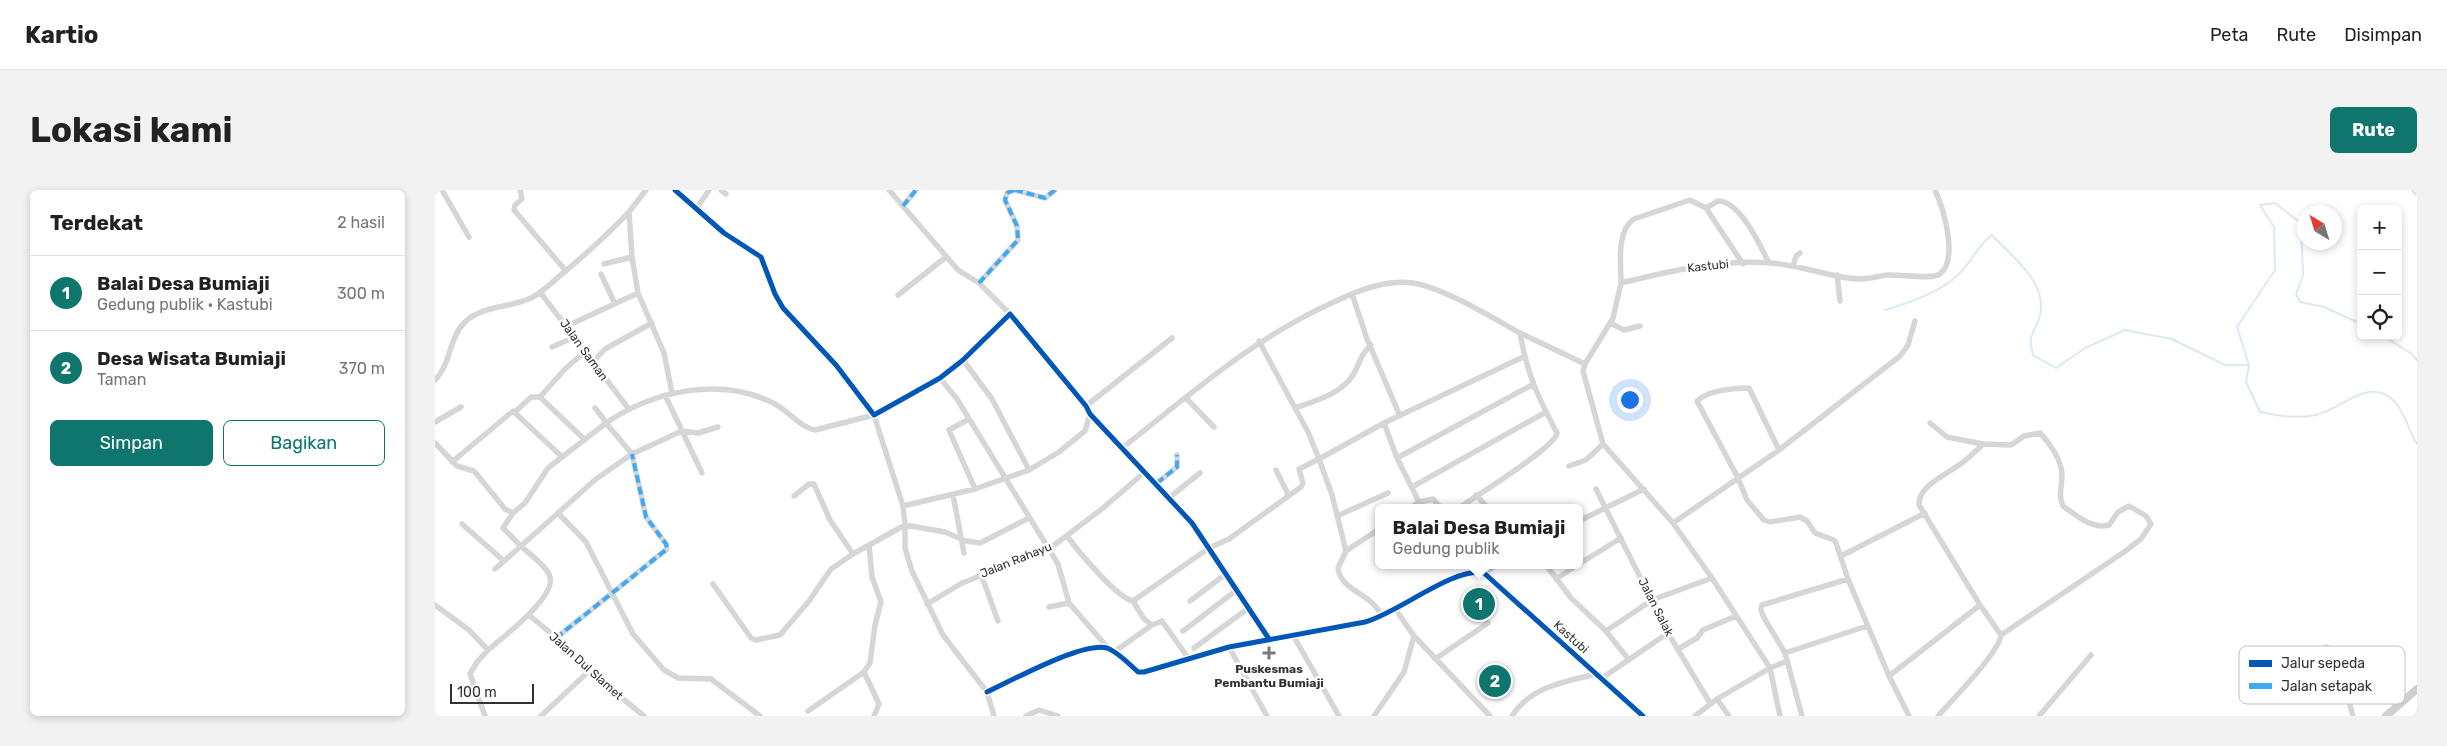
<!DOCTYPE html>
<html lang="id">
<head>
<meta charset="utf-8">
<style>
  :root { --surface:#fff; --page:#f2f2f2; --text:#222; --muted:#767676; --line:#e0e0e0; --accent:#0f766e }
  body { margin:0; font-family:Rubik,sans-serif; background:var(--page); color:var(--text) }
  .controls { position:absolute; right:15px; top:15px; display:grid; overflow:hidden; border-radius:8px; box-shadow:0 2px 8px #0003 }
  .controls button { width:45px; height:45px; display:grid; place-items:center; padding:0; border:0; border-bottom:1px solid var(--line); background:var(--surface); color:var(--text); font:25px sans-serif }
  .compass { position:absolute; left:1862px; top:15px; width:45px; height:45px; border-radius:50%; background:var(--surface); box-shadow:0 2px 8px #0003; rotate:322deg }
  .scale { position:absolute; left:15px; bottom:12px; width:84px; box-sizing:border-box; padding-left:5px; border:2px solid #323232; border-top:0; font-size:14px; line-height:18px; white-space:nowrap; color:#323232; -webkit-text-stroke:4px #fff; paint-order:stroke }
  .you { position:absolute; left:1194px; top:209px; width:18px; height:18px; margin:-12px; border:4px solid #fff; border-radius:50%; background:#1a73e8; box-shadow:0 0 0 8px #1a73e833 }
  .badge { display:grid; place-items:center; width:32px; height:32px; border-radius:50%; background:var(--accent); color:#fff; font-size:16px; font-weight:700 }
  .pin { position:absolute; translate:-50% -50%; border:2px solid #fff; box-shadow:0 1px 5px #0006 }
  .popup { position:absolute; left:940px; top:314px; width:208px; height:65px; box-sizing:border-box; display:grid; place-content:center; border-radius:8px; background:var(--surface); filter:drop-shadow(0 1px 4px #0005); font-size:16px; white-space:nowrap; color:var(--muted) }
  .popup b { font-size:19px; color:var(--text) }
  .popup::after { content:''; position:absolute; left:50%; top:100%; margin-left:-10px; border:10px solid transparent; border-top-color:var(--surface) }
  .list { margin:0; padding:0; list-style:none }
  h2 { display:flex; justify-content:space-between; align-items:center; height:65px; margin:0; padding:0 20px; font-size:21px }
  h2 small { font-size:16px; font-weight:400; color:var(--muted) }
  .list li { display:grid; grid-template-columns:32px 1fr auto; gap:15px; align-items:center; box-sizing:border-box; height:75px; padding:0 20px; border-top:1px solid var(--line) }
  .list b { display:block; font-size:19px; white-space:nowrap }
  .list p { margin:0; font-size:16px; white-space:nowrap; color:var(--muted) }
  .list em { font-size:16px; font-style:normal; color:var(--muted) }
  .actions { display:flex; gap:10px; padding:15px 20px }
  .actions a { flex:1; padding:11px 0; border:1px solid var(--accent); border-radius:8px; text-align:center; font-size:18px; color:var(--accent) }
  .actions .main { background:var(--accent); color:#fff }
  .icon { flex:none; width:28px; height:28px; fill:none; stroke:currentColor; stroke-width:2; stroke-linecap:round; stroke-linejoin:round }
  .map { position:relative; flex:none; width:1982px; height:526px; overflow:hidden; border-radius:8px }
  header { display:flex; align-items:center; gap:30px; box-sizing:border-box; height:70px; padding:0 25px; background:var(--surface); border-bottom:1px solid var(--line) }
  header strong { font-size:24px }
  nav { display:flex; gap:28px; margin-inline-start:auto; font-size:18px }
  .intro { display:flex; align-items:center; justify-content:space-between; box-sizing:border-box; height:120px; padding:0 30px }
  h1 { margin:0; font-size:35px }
  .button { padding:12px 22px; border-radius:8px; background:var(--accent); color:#fff; font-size:18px; font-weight:700 }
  main { display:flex; gap:30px; padding:0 30px }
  aside { flex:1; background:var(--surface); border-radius:8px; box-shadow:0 2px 8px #0003 }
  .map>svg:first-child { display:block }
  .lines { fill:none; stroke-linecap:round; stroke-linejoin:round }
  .stream { stroke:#dce8f3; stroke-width:2 }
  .street { stroke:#d6d6d6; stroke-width:5.5 }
  .secondary { stroke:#cfcfcf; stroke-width:8 }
  .quiet { stroke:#3fa9f5; stroke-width:4; stroke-dasharray:8 4; stroke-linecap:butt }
  .cycleway-casing { stroke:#fff; stroke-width:8 }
  .cycleway { stroke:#0057b8; stroke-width:5 }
  .poi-dot { fill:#7a7a7a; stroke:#fff; stroke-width:2 }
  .labels { text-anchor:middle; stroke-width:5; stroke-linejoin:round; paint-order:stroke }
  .street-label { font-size:12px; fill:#323232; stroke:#fff }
  .poi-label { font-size:12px; font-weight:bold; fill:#323232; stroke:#fff }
  .key { fill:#fff; stroke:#c2c2c2; stroke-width:1 }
  .key-label { font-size:14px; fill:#323232 }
</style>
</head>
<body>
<header>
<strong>Kartio</strong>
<nav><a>Peta</a><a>Rute</a><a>Disimpan</a></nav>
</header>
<div class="intro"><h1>Lokasi kami</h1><a class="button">Rute</a></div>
<main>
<aside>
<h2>Terdekat<small>2 hasil</small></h2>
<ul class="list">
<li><span class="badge">1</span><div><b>Balai Desa Bumiaji</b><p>Gedung publik · Kastubi</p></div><em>300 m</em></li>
<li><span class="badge">2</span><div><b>Desa Wisata Bumiaji</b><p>Taman</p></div><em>370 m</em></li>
</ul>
<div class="actions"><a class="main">Simpan</a><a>Bagikan</a></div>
</aside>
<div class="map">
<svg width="1982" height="526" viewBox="0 0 1982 526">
  <rect width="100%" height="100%" fill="#fff"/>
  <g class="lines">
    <path class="stream" d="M1450,120C1476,112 1504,103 1524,84C1537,72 1541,57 1557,45C1576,66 1613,92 1605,125C1600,146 1592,140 1598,165L1621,178L1650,158L1690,140L1737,149L1790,175H1814L1802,137L1840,80L1839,37L1825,15L1840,13L1866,33L1868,85L1861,104L1865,112L1889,117L1926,134
      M1948,146L1977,164L1982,170
      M1814,175L1811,192L1825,222C1845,226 1861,229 1881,225C1908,219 1935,184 1961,213C1970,224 1974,241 1982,254"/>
    <path class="street" d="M7,0L34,47
      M85,0L87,9L80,15L79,20L131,81
      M211,0L194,22L197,67L203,103L229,163L237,203
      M240,0L289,43L326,67L340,104L348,118L401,175L439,225L505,188L528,170L575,124L651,216L655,224L757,333L834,449
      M286,0L291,4
      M454,0L523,80L544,93L575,124
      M580,0L610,8L620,0
      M1979,0L1982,3
      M468,16L481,0
      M1271,18L1283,11C1305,11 1325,55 1334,73
      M261,19L274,0
      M169,74L197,67
      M1358,76L1361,66L1365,63
      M166,84L180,114
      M1402,85L1405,111
      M544,93L583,50L582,36L570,10L572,3L579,0
      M1186,93C1186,73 1181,41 1199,29L1255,10L1271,18L1308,74
      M105,102L193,218
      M917,104L932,149L965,226
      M463,105L511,67
      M1175,133L1189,140L1205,136
      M132,136L203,103
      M1085,143L1150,174
      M824,151L860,218C880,211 906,204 918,185C925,174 924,166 936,155
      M117,157L140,147
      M528,170L557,209L594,280
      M158,172L170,159L217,133
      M505,188L522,209L623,374L634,413L674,459
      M0,190C16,174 14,148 29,133C46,115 76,118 96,108C108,102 117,92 127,84C150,65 173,44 194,22
      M230,205L267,283
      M751,208L779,237
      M651,216L737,148
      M160,218L171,232
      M860,218L873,242L884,269L949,233L962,268L984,312L998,309L1006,318
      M80,222L96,207H105
      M534,229L514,240L540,299
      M0,232L26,217
      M171,233C218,201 285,186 338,213C353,220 364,237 380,240L439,225L468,316L470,335V358L477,381L508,445L552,502L559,526
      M949,233L1088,167
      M1495,233L1512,247L1548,254C1540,262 1533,269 1524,275C1512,284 1483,296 1484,315L1545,415L1566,445C1564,463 1516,511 1503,526
      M149,249L105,207L130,179L151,161
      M0,253L22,276L39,281L70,319L78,323L90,313L113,278L171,233L197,264L161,289L86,356C94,364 112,376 115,387C121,407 67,448 53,460L34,440L0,415
      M1548,254L1576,255L1589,246L1605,243C1615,253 1627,271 1627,285C1627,297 1623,304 1628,316C1641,325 1657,340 1674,335L1683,322L1694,316L1711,326L1716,334L1706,349L1689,362L1566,445
      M686,259C757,203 818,148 901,111C924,100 952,89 978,93C1009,98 1056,127 1085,143C1092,184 1103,207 1122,243C1121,257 1039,307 1024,318
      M1344,260L1314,198C1300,198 1273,200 1262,211L1303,288L1312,310L1329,330L1335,332L1365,327L1372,331L1380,343L1399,350L1401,353L1413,389L1454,486L1545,415
      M962,268L1097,195
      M17,272L78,221L126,266
      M1134,276L1151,270L1168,254
      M841,280L854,306
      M722,293L742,277V265
      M977,297L1111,222
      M1161,299L1233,443L1275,513
      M518,305L529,363
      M1041,305L1053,318
      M359,306L374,294H379L395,330L418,364
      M735,307L765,283
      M468,316L540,299L594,280L624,262L650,241L655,224
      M976,318L984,312
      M123,323L151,352L198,444L229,480L243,488L276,489L325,526
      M902,326L953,303
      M1144,331L1209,299
      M1238,333L1168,254L1148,181L1150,174L1178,128L1186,93C1235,81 1285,69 1336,73C1366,75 1394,87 1422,89C1432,90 1443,86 1452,85C1465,84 1497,90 1505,84C1524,69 1508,17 1500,0
      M27,334L69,371
      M632,346C643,361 682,408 698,411L774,358L794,349L866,297L868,293L864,279L884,269L897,305L911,361L944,339
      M434,355L437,387L446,412L440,435L435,473L429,482L444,514L439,526
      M911,361L903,378C906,402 938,403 947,427
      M1406,366L1490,323
      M1144,374L1186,348
      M1111,375L1136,408L1171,441L1217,410L1277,388
      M60,379L86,356L68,338L78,323
      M1049,383L1062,375
      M546,384L563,431
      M1121,389L1142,375
      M278,394L316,448L321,450L345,445L374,411L396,379L418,364L470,335L510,342L531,351L545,353L594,328
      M698,411L709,429L717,435
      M755,411L792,383
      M492,414L527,393L614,359L668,318L711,281
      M614,417L634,413
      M94,425L119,446L154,481L209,526
      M748,441L803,399
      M1171,441L1194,470
      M858,445L904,526
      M979,446L1055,526
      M121,448L232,359L231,354L211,327L197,264L247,241L263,243L283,237
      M794,457L832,526
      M759,458L815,417
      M1243,459L1262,448L1268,440L1301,426
      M679,462L717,435L727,431L754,469
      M1350,463L1328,426L1326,420L1327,415L1413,389
      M1871,467L1891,457L1900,461L1918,526
      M1000,469L1053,433
      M1352,471L1335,478L1277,388L1238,333L1344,260L1465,166L1473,155L1480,131
      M1454,486L1474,526
      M1167,488L1233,443
      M552,502C576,491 648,451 672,458C683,462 694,474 703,482H709L794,457L930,432C963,423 1020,376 1049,383L1208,526
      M1282,509L1335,478L1345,526
      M373,521L429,482
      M50,526L35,484L42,472L53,460
      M106,526L154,481
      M591,526L604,520L623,526
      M939,526L969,482L979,446L961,420
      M1077,526C1095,497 1131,491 1162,484
      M1260,526L1282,509L1294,526
      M1367,526L1350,463L1432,436
      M1604,526L1656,465"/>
    <path class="secondary" d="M1951,526L1982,499"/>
    <path class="quiet" d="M580,0L610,8L620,0
      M468,16L481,0
      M544,93L583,50L582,36L570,10L572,3L579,0
      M722,293L742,277V265
      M121,448L232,359L231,354L211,327L197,264"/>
    <defs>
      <path id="cycleway" d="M240,0L289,43L326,67L340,104L348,118L401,175L439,225L505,188L528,170L575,124L651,216L655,224L757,333L834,449
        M552,502C576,491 648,451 672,458C683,462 694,474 703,482H709L794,457L930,432C963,423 1020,376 1049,383L1208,526"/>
    </defs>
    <use href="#cycleway" class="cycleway-casing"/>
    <use href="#cycleway" class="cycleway"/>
  </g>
  <path class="poi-dot" d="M831.5 455.5h5v5h5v5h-5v5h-5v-5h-5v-5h5z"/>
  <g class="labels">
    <g class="street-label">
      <text transform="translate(1273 76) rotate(-6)" y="4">Kastubi</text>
      <text transform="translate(149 160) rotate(54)" y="4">Jalan Saman</text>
      <text transform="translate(581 370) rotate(-22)" y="4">Jalan Rahayu</text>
      <text transform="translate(1221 417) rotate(63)" y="4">Jalan Salak</text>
      <text transform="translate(1136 447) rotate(42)" y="4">Kastubi</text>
      <text transform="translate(151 476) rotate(42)" y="4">Jalan Dul Slamet</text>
    </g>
    <g class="poi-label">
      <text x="834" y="483">Puskesmas<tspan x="834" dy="14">Pembantu Bumiaji</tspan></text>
    </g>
  </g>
  <rect x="1804" y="456" width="166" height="58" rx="8" class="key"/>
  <rect x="1814" y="470" width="23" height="7" fill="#0057b8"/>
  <rect x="1814" y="493" width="23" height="6" fill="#3fa9f5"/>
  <g class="key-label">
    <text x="1846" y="478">Jalur sepeda</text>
    <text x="1846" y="501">Jalan setapak</text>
  </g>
</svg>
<div class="controls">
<button>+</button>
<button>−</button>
<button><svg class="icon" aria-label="locate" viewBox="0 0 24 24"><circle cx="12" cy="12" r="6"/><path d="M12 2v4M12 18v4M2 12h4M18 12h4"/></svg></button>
</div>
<svg class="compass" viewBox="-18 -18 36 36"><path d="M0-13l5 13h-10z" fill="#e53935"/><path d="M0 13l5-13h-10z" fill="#767676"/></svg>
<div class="scale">100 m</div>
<div class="you"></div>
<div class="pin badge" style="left:1044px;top:414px">1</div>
<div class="popup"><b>Balai Desa Bumiaji</b>Gedung publik</div>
<div class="pin badge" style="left:1060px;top:491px">2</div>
</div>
</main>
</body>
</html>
